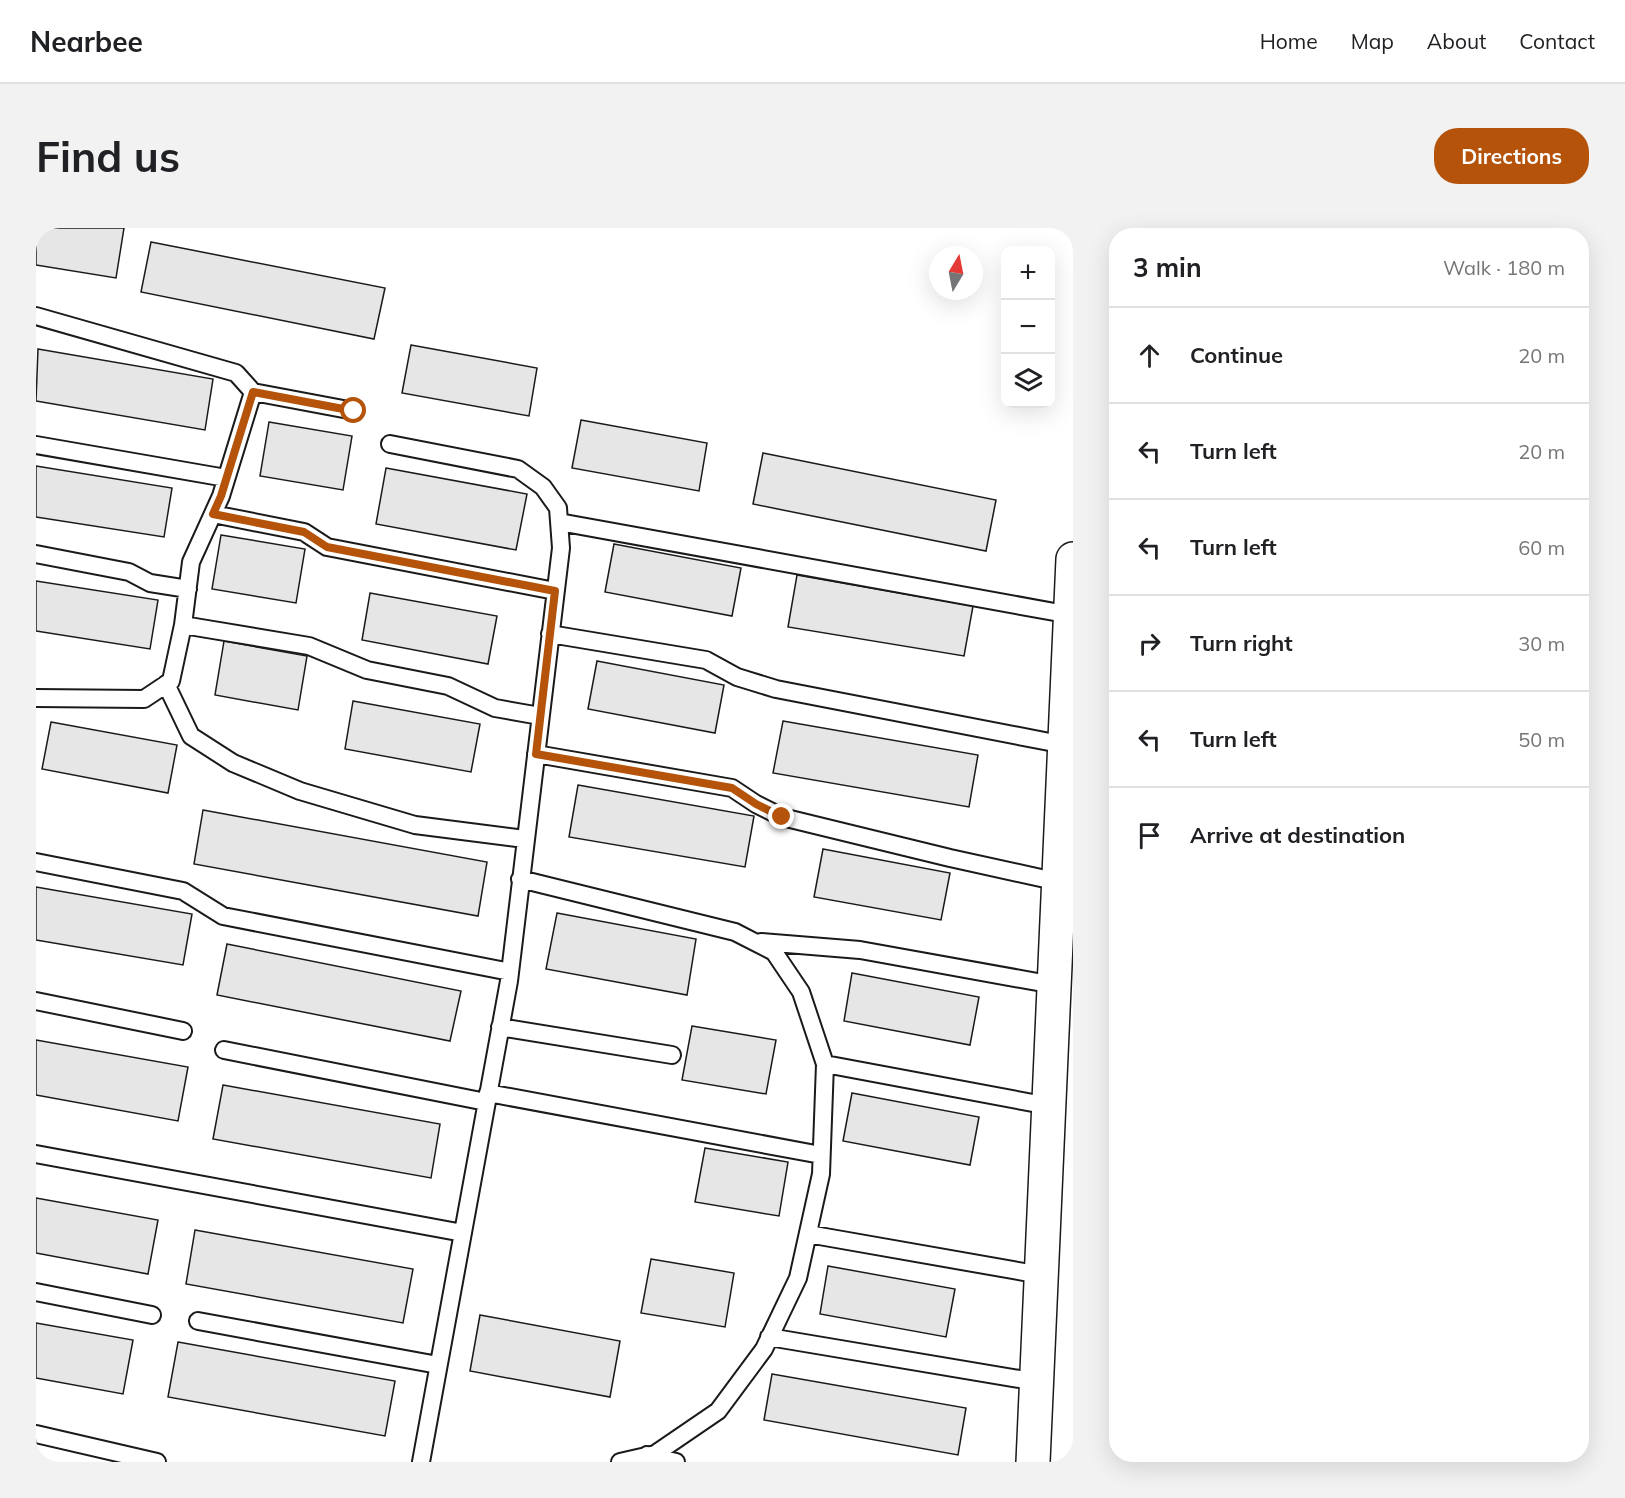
<!DOCTYPE html>
<html lang="en">
<head>
<meta charset="utf-8">
<style>
  :root { --surface:#fff; --page:#f2f2f2; --text:#202124; --muted:#757577; --line:#e0e0e0; --accent:#b45309 }
  body { margin:0; font-family:Mulish,sans-serif; background:var(--page); color:var(--text) }
  .controls { position:absolute; right:18px; top:18px; display:grid; overflow:hidden; border-radius:12px; box-shadow:0 6px 24px #0002 }
  .controls button { width:54px; height:54px; display:grid; place-items:center; padding:0; border:0; border-bottom:2px solid var(--line); background:var(--surface); color:var(--text); font:30px sans-serif }
  .compass { position:absolute; left:893px; top:18px; width:54px; height:54px; border-radius:50%; background:var(--surface); box-shadow:0 6px 24px #0002; rotate:10deg }
  .stop { position:absolute; width:18px; height:18px; margin:-14px; border:4px solid #b45309; border-radius:50%; background:#fff }
  .stop.end { background:#b45309; border-color:#fff; box-shadow:0 2px 6px #0008 }
  .list { margin:0; padding:0; list-style:none }
  h2 { display:flex; justify-content:space-between; align-items:center; height:78px; margin:0; padding:0 24px; font-size:26px }
  h2 small { font-size:20px; font-weight:400; color:var(--muted) }
  .list li { display:grid; grid-template-columns:39px 1fr auto; gap:18px; align-items:center; box-sizing:border-box; height:96px; padding:0 24px; border-top:2px solid var(--line) }
  .list b { display:block; font-size:22px; white-space:nowrap }
  .list em { font-size:20px; font-style:normal; color:var(--muted) }
  .icon { flex:none; width:33px; height:33px; fill:none; stroke:currentColor; stroke-width:2; stroke-linecap:round; stroke-linejoin:round }
  .map { position:relative; flex:none; width:1037px; height:1234px; overflow:hidden; border-radius:24px }
  header { display:flex; align-items:center; gap:36px; box-sizing:border-box; height:84px; padding:0 30px; background:var(--surface); border-bottom:2px solid var(--line) }
  header strong { font-size:28px }
  nav { display:flex; gap:33px; margin-inline-start:auto; font-size:21px }
  .intro { display:flex; align-items:center; justify-content:space-between; box-sizing:border-box; height:144px; padding:0 36px }
  h1 { margin:0; font-size:42px }
  .button { padding:15px 27px; border-radius:24px; background:var(--accent); color:#fff; font-size:21px; font-weight:700 }
  main { display:flex; gap:36px; padding:0 36px }
  aside { flex:1; background:var(--surface); border-radius:24px; box-shadow:0 6px 24px #0002 }
  .map>svg:first-child { display:block }
  .building { fill:#e6e6e6; stroke:#1a1a1a; stroke-width:1.5 }
  .lines { fill:none; stroke-linecap:round; stroke-linejoin:round }
  .service-casing { stroke:#1a1a1a; stroke-width:20 }
  .minor-casing { stroke:#1a1a1a; stroke-width:36 }
  .service { stroke:#fff; stroke-width:16 }
  .minor { stroke:#fff; stroke-width:33 }
  .route { stroke:#b45309; stroke-width:8 }
</style>
</head>
<body>
<header>
<strong>Nearbee</strong>
<nav><a>Home</a><a>Map</a><a>About</a><a>Contact</a></nav>
</header>
<div class="intro"><h1>Find us</h1><a class="button">Directions</a></div>
<main>
<div class="map">
<svg width="1037" height="1234" viewBox="0 0 1037 1234">
  <rect width="100%" height="100%" fill="#fff"/>
  <path class="building" d="M0,0H88L80,50L0,37Z
    M115,14L349,60L338,111L105,64Z
    M375,117L501,140L493,188L366,165Z
    M2,121L177,151L169,202L0,173Z
    M545,192L671,215L663,263L536,240Z
    M233,194L316,208L307,262L224,248Z
    M727,225L960,272L950,323L717,276Z
    M0,238L136,260L128,309L0,289Z
    M350,240L491,266L480,322L340,296Z
    M185,307L269,321L260,375L176,361Z
    M578,316L705,340L696,388L569,364Z
    M761,347L937,378L928,428L752,399Z
    M0,353L122,372L114,421L0,403Z
    M334,365L461,388L452,436L326,412Z
    M188,413L271,428L262,482L179,467Z
    M561,433L688,457L679,505L552,481Z
    M317,473L444,496L435,544L309,521Z
    M747,493L942,527L933,579L737,545Z
    M15,494L141,517L132,565L6,541Z
    M542,557L718,588L709,639L533,609Z
    M167,582L451,634L442,688L158,636Z
    M787,621L914,645L905,692L778,669Z
    M0,659L156,686L147,737L0,712Z
    M521,685L660,711L651,767L510,741Z
    M191,716L425,763L414,813L181,767Z
    M816,745L943,769L934,817L808,793Z
    M656,798L740,812L730,866L646,852Z
    M0,812L152,839L142,893L0,867Z
    M187,857L404,896L395,950L177,911Z
    M816,865L943,889L934,937L807,913Z
    M669,920L752,934L743,988L659,974Z
    M0,970L122,992L112,1046L0,1025Z
    M159,1002L377,1041L367,1095L150,1056Z
    M615,1031L698,1045L689,1099L605,1085Z
    M792,1038L919,1061L910,1109L784,1086Z
    M444,1087L584,1113L574,1169L434,1143Z
    M0,1095L97,1112L87,1166L0,1150Z
    M142,1114L359,1153L349,1208L132,1169Z
    M736,1146L930,1180L922,1227L728,1192Z"/>
  <g class="lines">
    <defs>
      <path id="service" d="M0,88L200,145L217,164L185,268L155,334L147,397L135,453L108,471L0,470
        M217,164L318,183
        M354,216L482,241L507,259L522,280L525,320L473,753L385,1234
        M0,217L190,250
        M177,286L268,304L291,319L519,363
        M523,294L1035,387
        M0,326L93,344L114,355L152,361
        M147,397L273,418L331,442L412,458L459,480L504,488
        M514,406L670,432L701,449L740,461L1029,517
        M130,456L155,508L197,535L264,563L379,597L489,611
        M500,526L696,560L720,576L746,589L914,630L1023,654
        M0,634L147,663L187,688L474,744
        M484,651L699,704L738,724L765,764L789,836L785,946L762,1050L728,1121L682,1183L619,1226L584,1234
        M725,714L824,722L1018,757
        M0,773L147,803
        M464,799L636,827
        M188,822L450,874
        M789,836L1013,878
        M452,865L785,927
        M0,926L427,1005
        M772,1006L1005,1047
        M0,1064L116,1087
        M162,1093L402,1137
        M733,1109L1001,1154
        M0,1206L121,1234
        M611,1227L640,1234"/>
      <path id="minor" d="M997,1234L1037,331"/>
    </defs>
    <use href="#service" class="service-casing"/>
    <use href="#minor" class="minor-casing"/>
    <use href="#service" class="service"/>
    <use href="#minor" class="minor"/>
  </g>
  <g class="lines">
    <path class="route" d="M318,183L217,164L185,268L177,286L268,304L291,319L519,363L500,526L696,560L720,576L746,589"/>
  </g>
</svg>
<div class="controls">
<button>+</button>
<button>−</button>
<button><svg class="icon" aria-label="layers" viewBox="0 0 24 24"><path d="M12 4l9 5-9 5-9-5zM3 14l9 5 9-5"/></svg></button>
</div>
<svg class="compass" viewBox="-18 -18 36 36"><path d="M0-13l5 13h-10z" fill="#e53935"/><path d="M0 13l5-13h-10z" fill="#757577"/></svg>
<div class="stop" style="left:318px;top:183px"></div>
<div class="stop end" style="left:746px;top:589px"></div>
</div>
<aside>
<h2>3 min<small>Walk · 180 m</small></h2>
<ul class="list">
<li><svg class="icon" aria-label="ahead" viewBox="0 0 24 24"><path d="M12 20V5M6 11l6-6 6 6"/></svg><div><b>Continue</b></div><em>20 m</em></li>
<li><svg class="icon" aria-label="left" viewBox="0 0 24 24"><path d="M17 20v-9H6M10 6l-5 5 5 5"/></svg><div><b>Turn left</b></div><em>20 m</em></li>
<li><svg class="icon" aria-label="left" viewBox="0 0 24 24"><path d="M17 20v-9H6M10 6l-5 5 5 5"/></svg><div><b>Turn left</b></div><em>60 m</em></li>
<li><svg class="icon" aria-label="right" viewBox="0 0 24 24"><path d="M7 20v-9h11M14 6l5 5-5 5"/></svg><div><b>Turn right</b></div><em>30 m</em></li>
<li><svg class="icon" aria-label="left" viewBox="0 0 24 24"><path d="M17 20v-9H6M10 6l-5 5 5 5"/></svg><div><b>Turn left</b></div><em>50 m</em></li>
<li><svg class="icon" aria-label="arrive" viewBox="0 0 24 24"><path d="M6 21V4h12l-3 4 3 4H6"/></svg><div><b>Arrive at destination</b></div></li>
</ul>
</aside>
</main>
</body>
</html>
